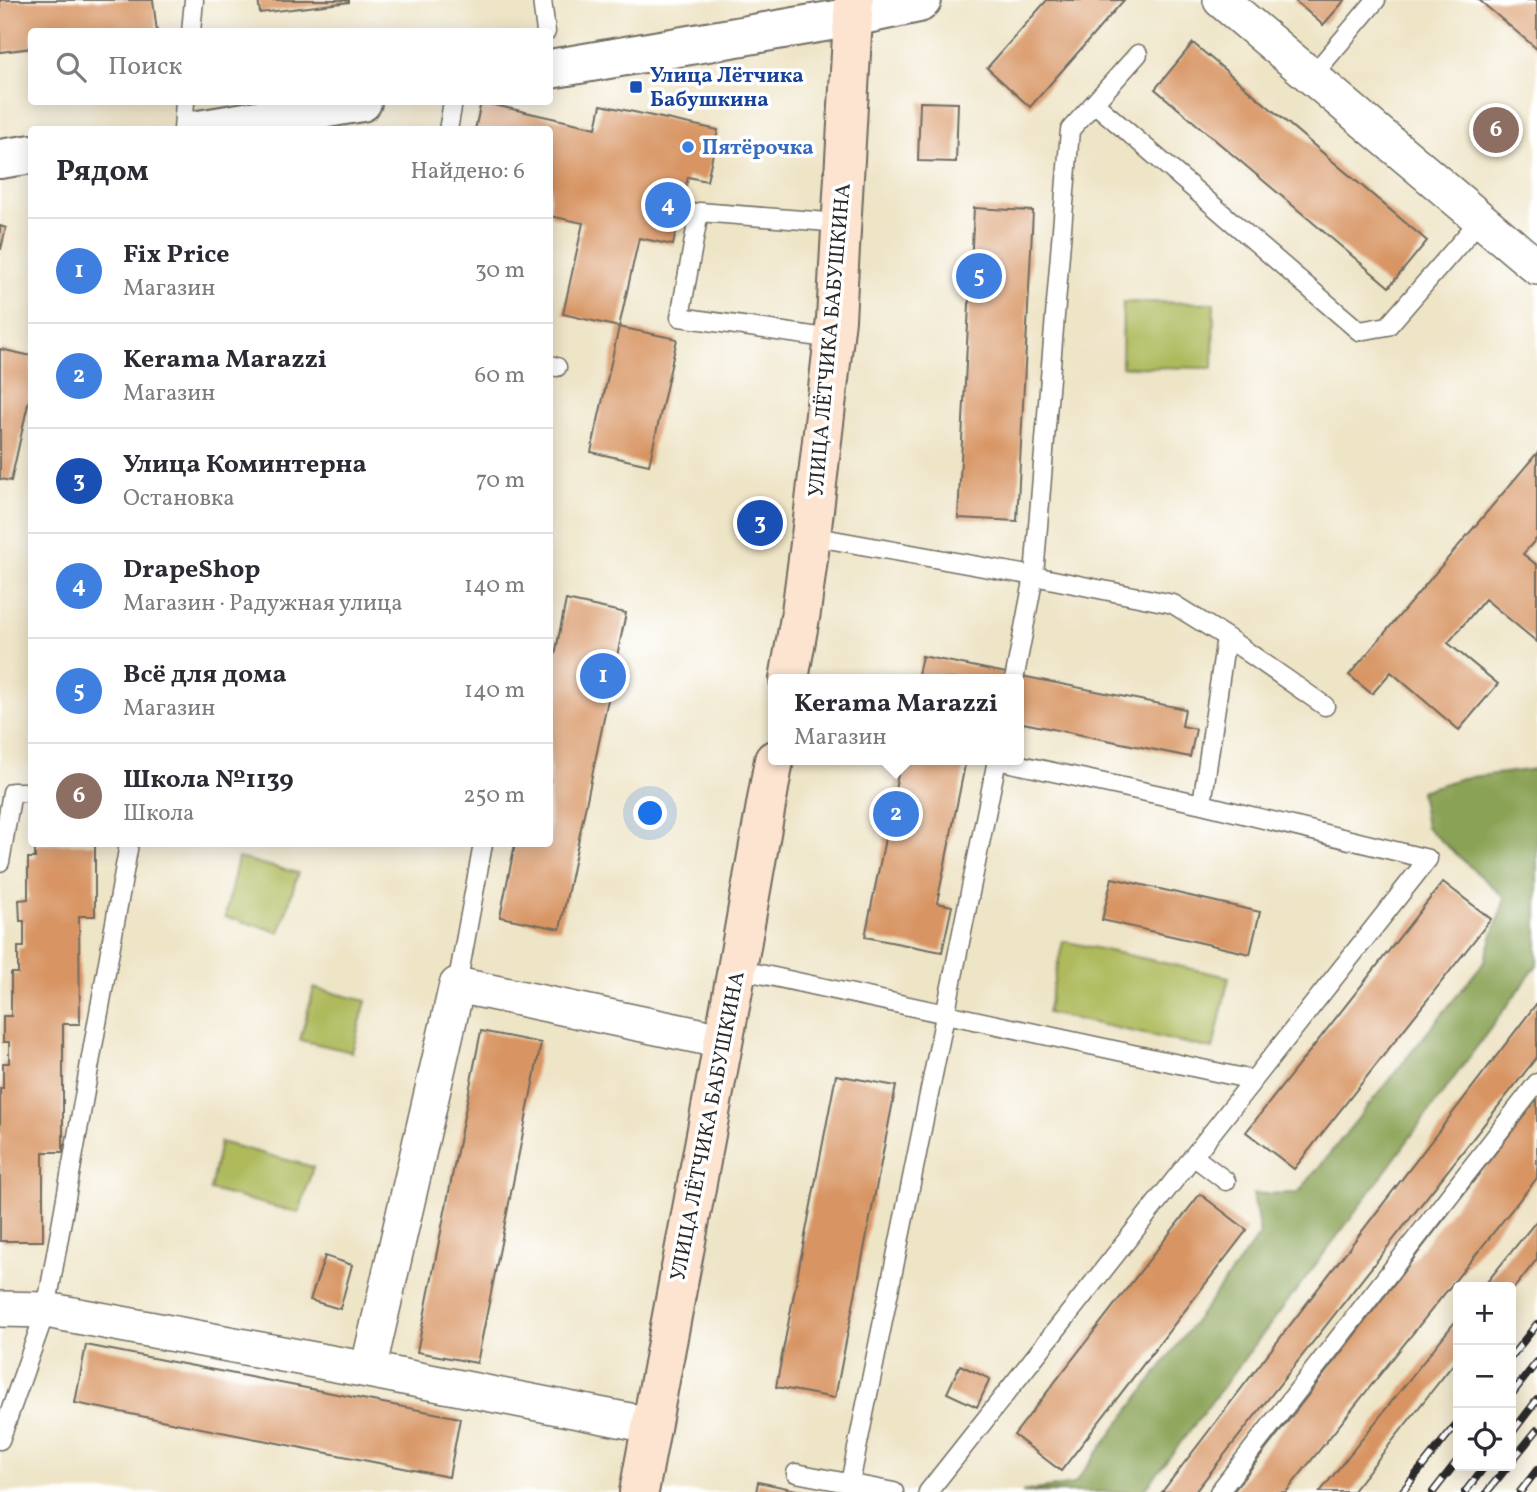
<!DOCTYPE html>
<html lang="ru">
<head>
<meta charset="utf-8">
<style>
  :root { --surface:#fff; --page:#f2f2f3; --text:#2b2b33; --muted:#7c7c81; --line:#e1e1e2; --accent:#7c3aed }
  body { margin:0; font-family:Vollkorn,serif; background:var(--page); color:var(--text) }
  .controls { position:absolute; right:21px; bottom:21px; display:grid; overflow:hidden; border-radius:7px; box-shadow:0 4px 18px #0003 }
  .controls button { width:63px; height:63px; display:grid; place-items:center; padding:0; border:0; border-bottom:2px solid var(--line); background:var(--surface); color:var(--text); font:35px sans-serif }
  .you { position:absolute; left:651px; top:814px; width:24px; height:24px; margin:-18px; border:5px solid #fff; border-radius:50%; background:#1a73e8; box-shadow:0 0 0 10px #1a73e833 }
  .badge { display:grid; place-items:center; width:46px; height:46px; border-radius:50%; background:var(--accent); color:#fff; font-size:23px; font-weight:700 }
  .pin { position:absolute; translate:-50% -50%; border:4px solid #fff; box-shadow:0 2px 7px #0006 }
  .popup { position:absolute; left:768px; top:674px; width:256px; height:91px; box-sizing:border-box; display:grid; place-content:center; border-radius:7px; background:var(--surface); filter:drop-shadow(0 2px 5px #0005); font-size:23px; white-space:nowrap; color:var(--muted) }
  .popup b { font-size:26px; color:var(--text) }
  .popup::after { content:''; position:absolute; left:50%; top:100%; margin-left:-14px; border:14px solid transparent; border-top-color:var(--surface) }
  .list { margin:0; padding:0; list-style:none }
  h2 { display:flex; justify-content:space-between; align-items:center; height:91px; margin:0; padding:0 28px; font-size:30px }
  h2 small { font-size:23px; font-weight:400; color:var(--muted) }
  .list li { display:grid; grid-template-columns:46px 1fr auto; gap:21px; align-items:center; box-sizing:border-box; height:105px; padding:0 28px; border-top:2px solid var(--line) }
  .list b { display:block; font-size:26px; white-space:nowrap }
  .list p { margin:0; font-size:23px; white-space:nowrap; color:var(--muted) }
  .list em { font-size:23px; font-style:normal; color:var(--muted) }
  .icon { flex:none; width:38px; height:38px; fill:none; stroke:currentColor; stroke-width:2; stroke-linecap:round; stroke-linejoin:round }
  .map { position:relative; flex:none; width:1537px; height:1492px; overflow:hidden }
  .search { position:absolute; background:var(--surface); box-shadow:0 4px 18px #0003; left:28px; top:28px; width:525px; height:77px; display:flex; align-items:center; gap:18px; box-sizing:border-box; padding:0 24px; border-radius:7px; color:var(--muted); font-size:26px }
  .panel { position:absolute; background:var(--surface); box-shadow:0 4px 18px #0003; left:28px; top:126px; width:525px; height:721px; border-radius:7px }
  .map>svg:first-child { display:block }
  .green { fill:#aeba5c; stroke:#6c7244; stroke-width:2 }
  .forest { fill:#8aa254; stroke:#5a6640; stroke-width:2 }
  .building { fill:#d89564 }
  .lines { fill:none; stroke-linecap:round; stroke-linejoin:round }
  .service-casing { stroke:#6f6c61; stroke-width:21 }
  .minor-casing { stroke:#6f6c61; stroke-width:38 }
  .tertiary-casing { stroke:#6f6c61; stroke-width:42 }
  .secondary-casing { stroke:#6f6c61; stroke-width:42 }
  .service { stroke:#fff; stroke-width:18 }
  .minor { stroke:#fff; stroke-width:35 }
  .tertiary { stroke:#fff; stroke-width:38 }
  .secondary { stroke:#fde4d0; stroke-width:38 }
  .rail-casing { stroke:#2b2b2b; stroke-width:8 }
  .rail { stroke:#fff; stroke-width:5; stroke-dasharray:16; stroke-linecap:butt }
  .transit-dot { fill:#1a4fb4; stroke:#fff; stroke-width:2.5 }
  .shop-dot { fill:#3f7fe0; stroke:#fff; stroke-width:2.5 }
  .labels { text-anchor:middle; stroke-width:7; stroke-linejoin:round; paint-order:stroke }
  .transit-label { font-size:21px; font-weight:bold; fill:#164399; stroke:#fff; text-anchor:start }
  .shop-label { font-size:21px; font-weight:bold; fill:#366cbe; stroke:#fff; text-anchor:start }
  .street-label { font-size:21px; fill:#2b2b2b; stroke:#fff }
</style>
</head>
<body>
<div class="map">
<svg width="1537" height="1492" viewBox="0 0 1537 1492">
  <rect width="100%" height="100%" fill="#fff"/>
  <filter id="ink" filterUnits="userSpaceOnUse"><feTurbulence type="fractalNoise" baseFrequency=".0143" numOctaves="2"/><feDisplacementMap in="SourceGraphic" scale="14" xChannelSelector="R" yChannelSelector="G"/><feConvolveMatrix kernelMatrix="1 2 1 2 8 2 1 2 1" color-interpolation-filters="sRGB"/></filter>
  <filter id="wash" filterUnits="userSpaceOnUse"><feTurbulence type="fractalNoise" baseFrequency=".00686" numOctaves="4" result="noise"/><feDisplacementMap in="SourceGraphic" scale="28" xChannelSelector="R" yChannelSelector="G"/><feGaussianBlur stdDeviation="1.57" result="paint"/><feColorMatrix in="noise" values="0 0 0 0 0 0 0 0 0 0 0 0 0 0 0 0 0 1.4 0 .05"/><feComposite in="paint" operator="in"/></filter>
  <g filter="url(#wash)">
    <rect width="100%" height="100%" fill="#eee4c6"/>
    <path class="green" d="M1123,302L1214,303L1213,368L1122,367Z
      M238,858L298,873L280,932L225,917Z
      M1063,941L1229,977L1213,1049L1047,1013Z
      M314,988L366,1001L352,1052L300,1040Z
      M220,1142L313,1167L299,1213L210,1190Z"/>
    <path class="forest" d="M1537,769V965L1348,1222L1143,1492H1022L1074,1484L1260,1234L1253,1194L1298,1193L1484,962L1505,898L1426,827L1420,791L1462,778Z"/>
    <g id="blocks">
      <path class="building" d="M0,0H153L157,32H32V48L0,52Z
        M258,0H349V2L260,13Z
        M1047,0H1124L1030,107L987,68Z
        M1294,0H1345L1323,25Z
        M1479,0H1537V49Z
        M1193,43L1427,241L1389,287L1155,89Z
        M481,102L596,128L601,105L718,130L707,181L688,177L673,245L639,238L619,327L563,314L583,223L550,216V130H475Z
        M920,102L958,103L956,162L918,161Z
        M974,208L1033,211L1017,521L958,518Z
        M0,226L6,228L1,249H0Z
        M619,327L677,339L649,465L591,452Z
        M0,349L32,356V386L11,481L0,479Z
        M1537,453V538L1523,554L1537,565V642L1485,599L1448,643L1498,684L1459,730L1391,672L1372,694L1349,675Z
        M566,600L626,613L560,929L500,917L515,844H550V680Z
        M922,656L1185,709L1182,726L1196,729L1190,757L1023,723L1020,737H1018V679H917Z
        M901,760H966L937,903L952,906L942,952L865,937Z
        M35,844H95V916H79L80,1024H63V1152H43V1241H0V1088H3V1063H9V1042H3V1016H11V973H18V947H24V921H20L19,900L28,899V858H35Z
        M1112,878L1260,912L1250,954L1102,920Z
        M1443,882L1491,919L1294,1169L1246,1132Z
        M1537,1003V1057L1195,1492H1162Z
        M481,1031L541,1043L477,1363L417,1352Z
        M836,1075L896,1086L835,1398L776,1387Z
        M1537,1099V1178L1286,1492H1233Z
        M1200,1194L1247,1230L1061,1471L1014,1435Z
        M1537,1220V1259L1511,1292V1287H1483Z
        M325,1256L352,1265L340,1309L310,1300Z
        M1458,1318V1358L1352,1492H1320Z
        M86,1345L460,1418L449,1477L75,1403Z
        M960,1365L990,1379L977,1407L947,1393Z
        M758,1482L802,1491V1492H756Z"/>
    </g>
  </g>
  <g filter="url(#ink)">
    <use href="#blocks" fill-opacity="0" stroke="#6f6c61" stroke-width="2"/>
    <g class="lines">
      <defs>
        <path id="service" d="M542,0L546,32
          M191,32L194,0
          M1312,76L1376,0
          M1094,103L1359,331L1388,326L1481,219
          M183,130L185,102
          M448,130L453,102
          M833,339L680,317L699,212L841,223
          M550,365L557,367
          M811,536L1034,576L1173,604L1226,637L1325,706
          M1015,675L1034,576L1070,130L1138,54
          M1202,804L1226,637
          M0,862L12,792H32
          M737,969L1253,1080
          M457,985L483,844
          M1193,1156L1226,1181
          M0,1440L46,1310L129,844
          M796,1473L894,1492
          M850,1483L997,760
          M928,1492L1428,859L1202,804L997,760
          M1219,1492L1537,1083"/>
        <path id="minor" d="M1221,0L1537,267
          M0,1309L46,1310L368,1370L650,1425
          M368,1370L457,985L723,1041"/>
        <path id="tertiary" d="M550,69L853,17L919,3L922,0
          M199,130L362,102
          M0,159L32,154"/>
        <path id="secondary" d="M789,679L801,612L811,536L836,319L854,0
          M639,1492L737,969L774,760"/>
      </defs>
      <use href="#service" class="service-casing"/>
      <use href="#minor" class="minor-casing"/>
      <use href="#tertiary" class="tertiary-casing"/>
      <use href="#secondary" class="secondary-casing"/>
      <use href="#service" class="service"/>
      <use href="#minor" class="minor"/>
      <use href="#tertiary" class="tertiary"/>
      <use href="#secondary" class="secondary"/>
      <defs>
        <path id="rail" d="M1511,1357L1537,1324
          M1511,1395L1537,1362
          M1511,1434L1537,1400
          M1511,1462L1537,1430
          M1402,1492L1458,1422
          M1433,1492L1458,1460
          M1465,1492L1485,1466
          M1487,1492L1508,1466
          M1520,1492L1537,1470"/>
      </defs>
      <use href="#rail" class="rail-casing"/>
      <use href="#rail" class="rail"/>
    </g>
  </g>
  <rect class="transit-dot" x="629" y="80" width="14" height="14" rx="3.5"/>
  <circle class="shop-dot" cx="688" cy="147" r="7"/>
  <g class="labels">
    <g class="transit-label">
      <text x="650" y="82">Улица Лётчика<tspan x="650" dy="24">Бабушкина</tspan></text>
    </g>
    <g class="shop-label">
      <text x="702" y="154">Пятёрочка</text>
    </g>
    <g class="street-label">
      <text transform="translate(829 340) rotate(-85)" y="7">УЛИЦА ЛЁТЧИКА БАБУШКИНА</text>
      <text transform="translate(707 1126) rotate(-79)" y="7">УЛИЦА ЛЁТЧИКА БАБУШКИНА</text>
    </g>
  </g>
</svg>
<div class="controls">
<button>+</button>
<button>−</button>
<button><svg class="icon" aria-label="locate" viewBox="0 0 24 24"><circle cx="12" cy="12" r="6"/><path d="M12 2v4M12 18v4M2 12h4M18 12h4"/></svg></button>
</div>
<div class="you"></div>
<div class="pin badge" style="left:603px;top:676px;background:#3f7fe0">1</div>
<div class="pin badge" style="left:896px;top:814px;background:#3f7fe0">2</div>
<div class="popup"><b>Kerama Marazzi</b>Магазин</div>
<div class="pin badge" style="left:760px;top:523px;background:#1a4fb4">3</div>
<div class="pin badge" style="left:668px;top:205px;background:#3f7fe0">4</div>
<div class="pin badge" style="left:979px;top:276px;background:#3f7fe0">5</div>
<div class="pin badge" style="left:1496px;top:130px;background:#8d6e63">6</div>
<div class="search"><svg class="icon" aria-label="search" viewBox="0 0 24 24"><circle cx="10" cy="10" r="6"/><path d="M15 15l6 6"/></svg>Поиск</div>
<section class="panel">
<h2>Рядом<small>Найдено: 6</small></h2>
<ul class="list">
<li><span class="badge" style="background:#3f7fe0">1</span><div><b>Fix Price</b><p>Магазин</p></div><em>30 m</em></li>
<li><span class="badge" style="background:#3f7fe0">2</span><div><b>Kerama Marazzi</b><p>Магазин</p></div><em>60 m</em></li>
<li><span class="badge" style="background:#1a4fb4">3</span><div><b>Улица Коминтерна</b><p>Остановка</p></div><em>70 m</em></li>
<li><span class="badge" style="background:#3f7fe0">4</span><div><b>DrapeShop</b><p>Магазин · Радужная улица</p></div><em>140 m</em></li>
<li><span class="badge" style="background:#3f7fe0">5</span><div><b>Всё для дома</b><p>Магазин</p></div><em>140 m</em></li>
<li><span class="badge" style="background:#8d6e63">6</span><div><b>Школа №1139</b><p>Школа</p></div><em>250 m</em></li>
</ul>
</section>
</div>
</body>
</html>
